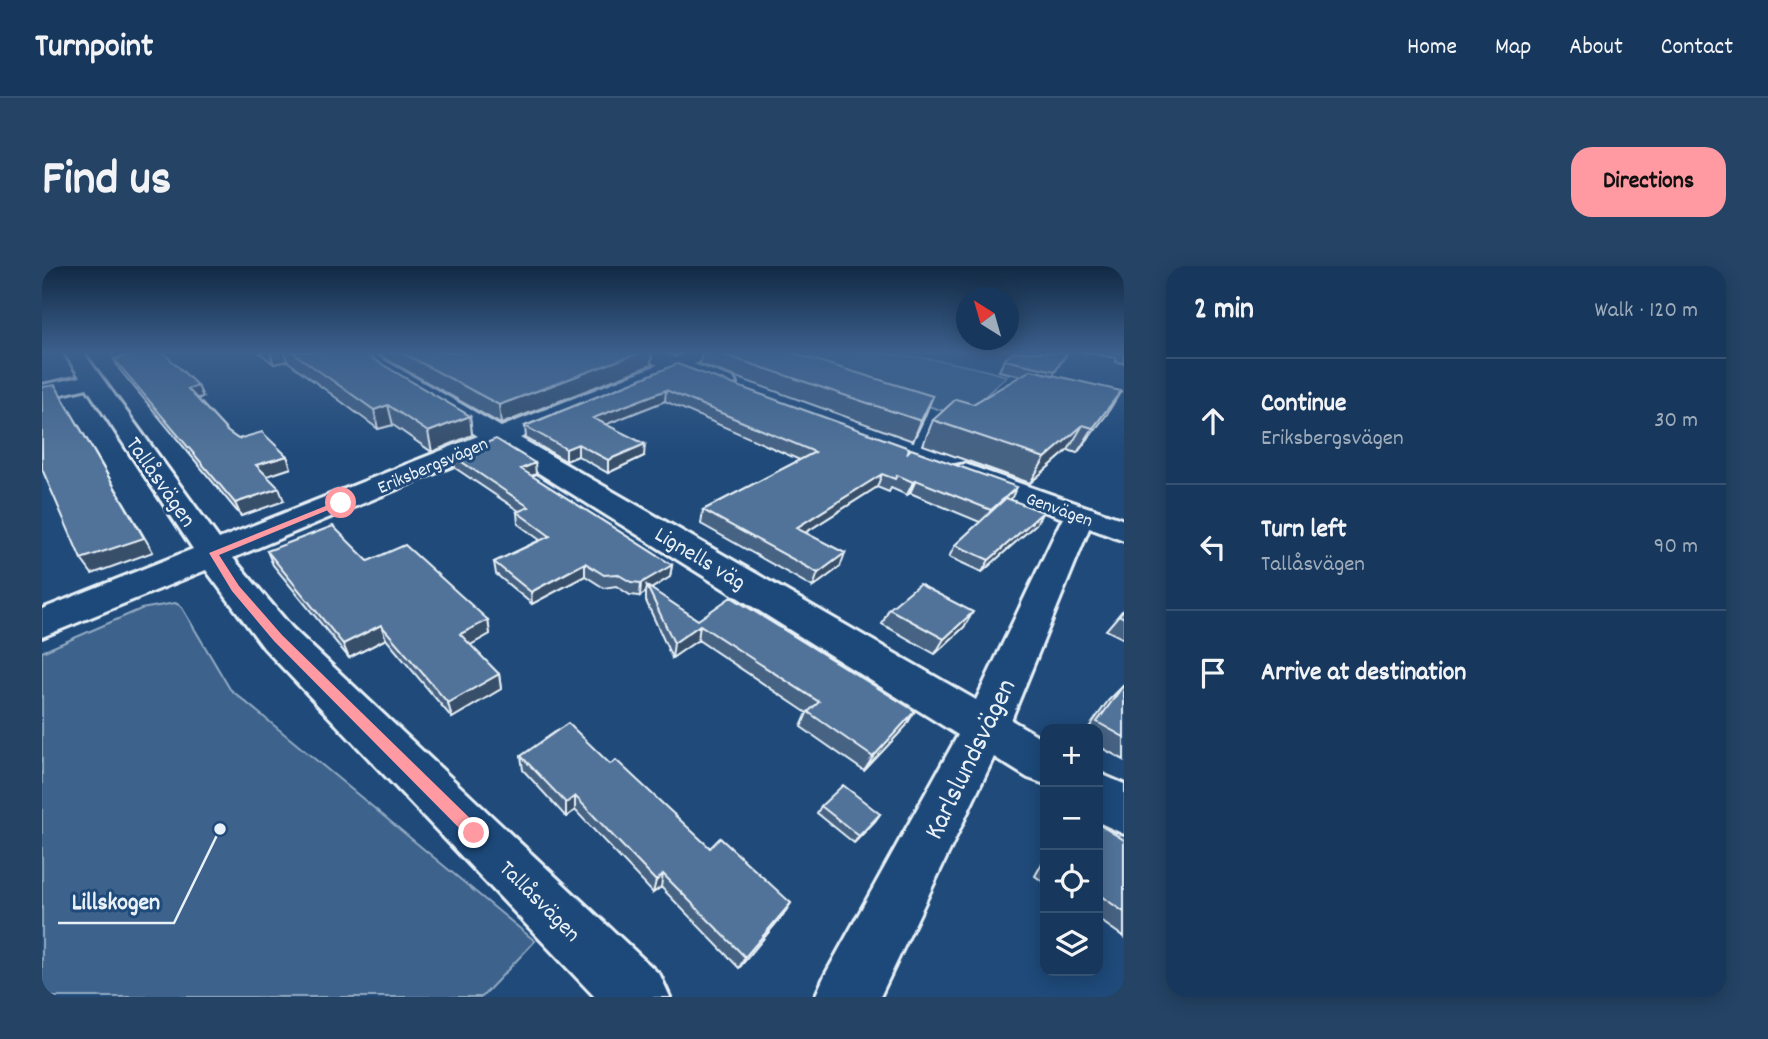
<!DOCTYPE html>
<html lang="en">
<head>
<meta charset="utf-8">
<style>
  :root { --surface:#17385c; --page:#244365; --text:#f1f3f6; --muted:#9eacbb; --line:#365272; --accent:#ff9aa2 }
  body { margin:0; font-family:Dekko,sans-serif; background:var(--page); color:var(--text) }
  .controls { position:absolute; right:21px; bottom:21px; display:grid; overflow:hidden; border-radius:14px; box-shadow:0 4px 18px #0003 }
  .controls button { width:63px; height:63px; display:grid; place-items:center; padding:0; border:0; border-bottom:2px solid var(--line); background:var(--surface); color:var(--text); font:35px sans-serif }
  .compass { position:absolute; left:914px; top:21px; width:63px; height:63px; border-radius:50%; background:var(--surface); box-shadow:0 4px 18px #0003; rotate:323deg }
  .stop { position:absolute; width:21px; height:21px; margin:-16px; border:5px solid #ff9aa2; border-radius:50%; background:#fff }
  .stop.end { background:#ff9aa2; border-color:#fff; box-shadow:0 2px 7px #0008 }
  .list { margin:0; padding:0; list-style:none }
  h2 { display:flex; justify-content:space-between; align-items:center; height:91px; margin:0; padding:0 28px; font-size:30px }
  h2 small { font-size:23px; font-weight:400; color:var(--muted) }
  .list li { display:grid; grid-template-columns:46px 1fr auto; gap:21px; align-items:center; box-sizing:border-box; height:126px; padding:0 28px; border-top:2px solid var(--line) }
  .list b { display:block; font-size:26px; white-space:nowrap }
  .list p { margin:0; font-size:23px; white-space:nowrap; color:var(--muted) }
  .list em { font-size:23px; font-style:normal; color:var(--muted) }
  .icon { flex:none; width:38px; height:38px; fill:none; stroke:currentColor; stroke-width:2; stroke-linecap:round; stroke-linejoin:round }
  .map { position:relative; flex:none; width:1082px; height:731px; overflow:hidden; border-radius:21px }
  header { display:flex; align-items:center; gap:42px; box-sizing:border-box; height:98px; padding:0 35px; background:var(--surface); border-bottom:2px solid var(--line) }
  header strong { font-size:33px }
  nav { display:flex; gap:38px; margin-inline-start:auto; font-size:24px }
  .intro { display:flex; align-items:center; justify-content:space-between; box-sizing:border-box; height:168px; padding:0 42px }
  h1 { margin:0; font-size:49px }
  .button { padding:18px 32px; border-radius:21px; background:var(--accent); color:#111; font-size:24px; font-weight:700 }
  main { display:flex; gap:42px; padding:0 42px }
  aside { flex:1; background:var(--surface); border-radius:21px; box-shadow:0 4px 18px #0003 }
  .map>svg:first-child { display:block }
  .green { fill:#3c628c; stroke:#92aac2; stroke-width:2 }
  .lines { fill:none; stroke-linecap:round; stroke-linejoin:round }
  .minor-casing { stroke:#e8f1f8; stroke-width:6 }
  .tertiary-casing { stroke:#e8f1f8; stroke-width:6 }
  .minor { fill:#1f4a7a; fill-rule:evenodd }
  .tertiary { fill:#1f4a7a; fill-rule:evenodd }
  .wall { fill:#466384; stroke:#e8f1f8; stroke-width:2 }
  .shaded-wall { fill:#39506b; stroke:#e8f1f8; stroke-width:2 }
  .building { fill:#517399; stroke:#e8f1f8; stroke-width:2 }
  .route { fill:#ff9aa2 }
  .labels { text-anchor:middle; stroke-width:6; stroke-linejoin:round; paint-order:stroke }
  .far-street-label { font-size:19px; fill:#e8f1f8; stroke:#1f4a7a }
  .street-label { font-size:23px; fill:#e8f1f8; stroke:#1f4a7a }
  .near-street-label { font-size:28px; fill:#e8f1f8; stroke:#1f4a7a }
  .leader { fill:none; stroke:#e8f1f8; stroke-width:2.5 }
  .callout-dot { fill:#e8f1f8; stroke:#1f4a7a; stroke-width:2.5 }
  .callout-label { font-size:24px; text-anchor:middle; font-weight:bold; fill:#e8f1f8; stroke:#1f4a7a; stroke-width:6; stroke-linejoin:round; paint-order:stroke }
</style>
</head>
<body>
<header>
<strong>Turnpoint</strong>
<nav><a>Home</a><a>Map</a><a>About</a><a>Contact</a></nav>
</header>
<div class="intro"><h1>Find us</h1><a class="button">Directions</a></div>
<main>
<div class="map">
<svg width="1082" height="731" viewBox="0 0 1082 731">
  <rect width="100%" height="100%" fill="#1f4a7a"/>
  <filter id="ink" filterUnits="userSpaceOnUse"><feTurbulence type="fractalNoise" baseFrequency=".0143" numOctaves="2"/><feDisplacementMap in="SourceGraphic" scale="14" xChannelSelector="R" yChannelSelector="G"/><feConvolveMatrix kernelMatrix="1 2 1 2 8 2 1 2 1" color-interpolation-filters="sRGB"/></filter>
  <g filter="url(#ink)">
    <path class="green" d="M779,86C849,86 898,91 965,110L920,151L755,97Z
      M133,337L139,340L188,423L493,675L440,731H0V386L99,343Z"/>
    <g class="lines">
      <defs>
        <path id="minor" d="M22,86H41L177,273L436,170L308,90L306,86H328L459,161L648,86H673L671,90L478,172L934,434L1018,257C1028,243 1036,239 1052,243L1056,250L1048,260L969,454L1003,474V518L986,512L952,491L838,731H773L783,709L916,469L455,181L191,292L250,362L618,709L628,731H553L222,382L164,304L0,371V343L151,283L45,122L0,133V119L38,111Z
          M1056,507L1082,518V568L1056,556Z"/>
        <path id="tertiary" d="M590,86H617L691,112L694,117L683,124L675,122L593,90Z
          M923,198L1082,254V275L913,212L909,206L913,200Z"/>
      </defs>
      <use href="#minor" class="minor-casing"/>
      <use href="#tertiary" class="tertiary-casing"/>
      <use href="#minor" class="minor"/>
      <use href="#tertiary" class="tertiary"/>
    </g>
    <path class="wall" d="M216,86H319L428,150L430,169L390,186L351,159L336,163L245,95L232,98Z
      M332,86H610L609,99L459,158Z
      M623,86H642L633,89Z
      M660,86H747L883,150L871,175L658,98Z
      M1026,86L1011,109L1065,148L1035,187L1026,184L988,217L881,179L891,154L931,138L979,110L957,105L962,94Z
      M1040,86H1082V97L1074,96V92Z
      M72,93L156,120L161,131L155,132L186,166L196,173L245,190L249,202L224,210L242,235L199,250L77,103Z
      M635,98L866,186L968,233L994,258L940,306L907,291L913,279L938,256L868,227L865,229L849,222L847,226L835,221L763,267L798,301L771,321L659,258L661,244L758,194L623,135L564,158L602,190L566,207L536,190L524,195L484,172L483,160Z
      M411,190L494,208L490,210L630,299L628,311L609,323L656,354L864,460L822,505L759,461L765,447L656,374L630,392L604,335V326L598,330L588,329L574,320L562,322L543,310L490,338L454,308L452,296L498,274L476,258L475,246L477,245L413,202Z
      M225,285L326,295L446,354L448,368L428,379L457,408L459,423L410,452L344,373L307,392L231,299Z
      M847,343L922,361L893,388L840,358Z
      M1082,343V373L1064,364Z
      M1081,420L1082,421V494L1056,480V463H1046L1066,435Z
      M479,490L568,498L668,582L749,637L741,649L697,702L619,621L611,627L533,544L524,551L481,504Z
      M779,540L838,548L833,555L812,577L775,547Z
      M1056,558L1082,574V671L1056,653Z
      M1003,592V617L993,610Z"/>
    <path class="shaded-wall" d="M228,86H242L245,95L232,98Z
      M599,86H610L609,99L459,158L457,139Z
      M634,86H642L633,89Z
      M13,119L111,286L50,308L39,293Z
      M156,120L161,131L151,133L146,123Z
      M624,124L623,135L550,164L551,152Z
      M1079,125L1065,148L1035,187L1051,162Z
      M891,130L883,150L871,175L879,155Z
      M346,139L351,159L336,163L332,144Z
      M428,150L430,169L390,186L386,166Z
      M1041,159L1026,184L988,217L1003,192Z
      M536,178V190L524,195V183Z
      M603,178L602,190L566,207V194Z
      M245,190L249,202L219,212L214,199Z
      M493,197L494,208L480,214L479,203Z
      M840,208L835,221L750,275L754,262Z
      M874,214L868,227L865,229L871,216Z
      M975,221L968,235L941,257L949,244Z
      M237,222L242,235L199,250L193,237Z
      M1001,246L994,258L940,306L947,294Z
      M803,287L798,301L771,321L776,307Z
      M543,297V310L490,338L489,326Z
      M630,299L628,311L607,324L605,320L604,326L598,330L599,317Z
      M931,346L922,361L893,388L902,373Z
      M446,354L448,368L421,383L418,368Z
      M339,359L344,373L307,392L301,378Z
      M658,359L656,374L630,392L632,377Z
      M457,408L459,423L410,452L406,437Z
      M873,445L864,460L822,505L831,491Z
      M533,530V544L524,551V537Z
      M838,548L833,555L812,577L817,570Z
      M621,608L619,621L611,627L614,615Z
      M749,637L741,649L697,702L703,691Z"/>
    <path class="building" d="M106,86H121L156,120L146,123L186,166L196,173L220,166L245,190L214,199L237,222L193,237L72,93Z
      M250,86H319L428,150L386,166L346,139L332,144Z
      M359,86H599L457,139Z
      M674,86H747L891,130L879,155Z
      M971,86H1025L1013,105L962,94Z
      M635,98L867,182L866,186L869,183L975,221L949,244L874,214L871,216L855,209L853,213L840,208L754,262L803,287L776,307L661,244L773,186L624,124L551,152L603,178L566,194L536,178L524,183L483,160Z
      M989,104L1079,125L1051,162L1041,159L1003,192L891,154L914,133L931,138Z
      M13,119L102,272L39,293L0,203V121Z
      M454,173L493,197L479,203L630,299L599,317L589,316L575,308L562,309L543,297L489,326L452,296L508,270L475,246L487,241L411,190Z
      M964,232L1001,246L947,294L913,279Z
      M291,260L326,295L363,279L446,354L418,368L457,408L406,437L339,359L301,378L225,285Z
      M877,318L931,346L902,373L847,343Z
      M605,320L656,354L689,331L873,445L831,491L766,446L777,436L658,359L632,377Z
      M1082,343V352L1077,349Z
      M1081,420L1082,421V471L1055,456Z
      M526,457L568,498L574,494L668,582L678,572L749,637L703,691L621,608L614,615L533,530L524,537L479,490Z
      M801,519L838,548L817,570L779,540Z
      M1056,558L1082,574V646L1056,628Z"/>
  </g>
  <linearGradient id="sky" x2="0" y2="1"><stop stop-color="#112943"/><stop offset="0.46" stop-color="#3c608d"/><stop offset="1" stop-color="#3c608d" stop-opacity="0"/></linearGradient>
  <rect width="1082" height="188" fill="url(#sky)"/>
  <path class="route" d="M296,235L303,237L177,289L197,320L240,369L438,562V572H427L232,375L190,325L167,287Z"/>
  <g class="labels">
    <g class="far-street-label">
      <text transform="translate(390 198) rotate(-23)" y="7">Eriksbergsvägen</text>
      <text transform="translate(1018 242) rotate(20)" y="7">Genvägen</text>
    </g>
    <g class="street-label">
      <text transform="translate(120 215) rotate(55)" y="8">Tallåsvägen</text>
      <text transform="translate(659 291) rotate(31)" y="8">Lignells väg</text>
      <text transform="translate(499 634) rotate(45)" y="8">Tallåsvägen</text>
    </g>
    <g class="near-street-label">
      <text transform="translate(926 492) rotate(-64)" y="10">Karlslundsvägen</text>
    </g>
  </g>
  <path class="leader" d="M178 563L132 657H16"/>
  <circle class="callout-dot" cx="178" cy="563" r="7"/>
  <g class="callout-label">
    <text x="74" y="643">Lillskogen</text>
  </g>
</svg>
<div class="controls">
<button>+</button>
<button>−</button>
<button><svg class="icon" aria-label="locate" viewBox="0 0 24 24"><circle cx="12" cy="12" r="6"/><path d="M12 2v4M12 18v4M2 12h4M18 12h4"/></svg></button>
<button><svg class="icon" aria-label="layers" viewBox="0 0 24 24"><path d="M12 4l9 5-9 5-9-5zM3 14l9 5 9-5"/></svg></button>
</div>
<svg class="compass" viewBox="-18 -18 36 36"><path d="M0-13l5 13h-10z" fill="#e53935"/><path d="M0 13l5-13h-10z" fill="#9eacbb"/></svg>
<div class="stop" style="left:299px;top:237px"></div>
<div class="stop end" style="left:432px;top:567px"></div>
</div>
<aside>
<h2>2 min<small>Walk · 120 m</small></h2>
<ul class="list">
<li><svg class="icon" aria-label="ahead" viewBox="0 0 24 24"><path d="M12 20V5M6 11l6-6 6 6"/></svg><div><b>Continue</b><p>Eriksbergsvägen</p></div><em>30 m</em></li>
<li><svg class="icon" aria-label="left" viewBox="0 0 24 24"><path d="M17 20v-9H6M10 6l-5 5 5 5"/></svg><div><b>Turn left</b><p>Tallåsvägen</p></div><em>90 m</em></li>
<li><svg class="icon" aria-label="arrive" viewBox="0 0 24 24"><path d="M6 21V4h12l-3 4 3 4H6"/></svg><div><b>Arrive at destination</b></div></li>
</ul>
</aside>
</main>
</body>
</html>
